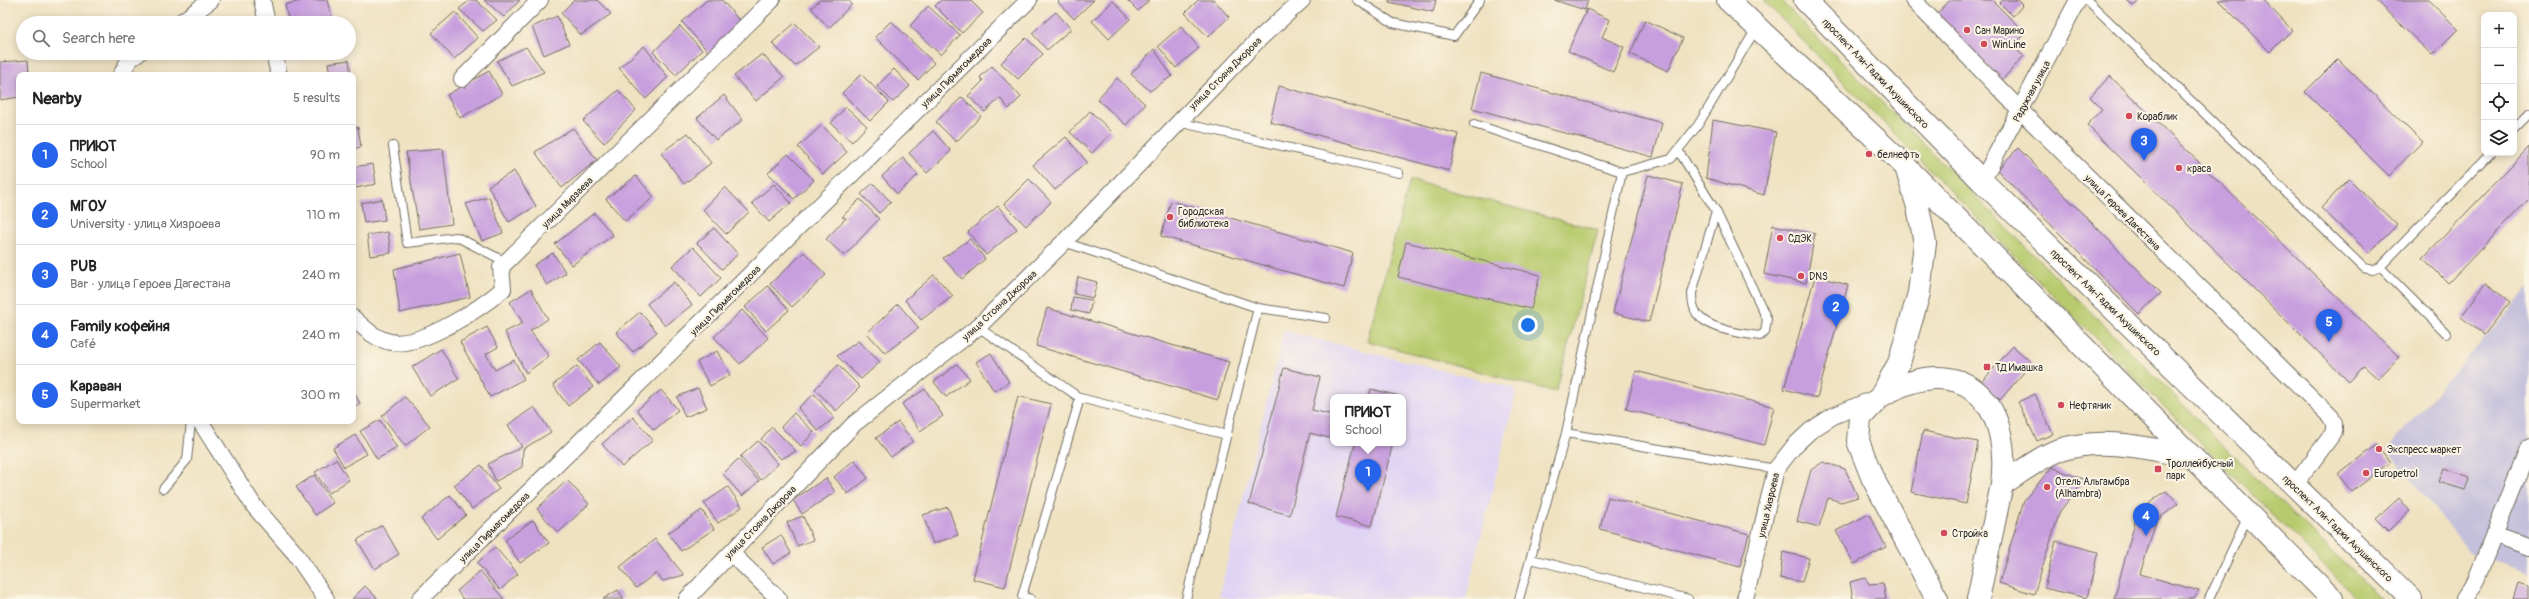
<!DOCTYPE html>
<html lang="en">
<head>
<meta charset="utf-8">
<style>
  :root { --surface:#fff; --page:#f6f6f6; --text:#222; --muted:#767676; --line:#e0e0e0; --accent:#2563eb }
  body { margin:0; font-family:Pangolin,sans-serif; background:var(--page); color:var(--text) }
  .controls { position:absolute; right:12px; top:12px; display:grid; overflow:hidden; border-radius:8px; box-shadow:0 2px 10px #0003 }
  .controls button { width:36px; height:36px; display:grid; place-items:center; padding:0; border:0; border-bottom:1px solid var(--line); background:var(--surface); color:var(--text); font:20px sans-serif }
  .you { position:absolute; left:1528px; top:325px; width:14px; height:14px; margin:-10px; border:3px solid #fff; border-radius:50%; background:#1a73e8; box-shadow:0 0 0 6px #1a73e833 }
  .badge { display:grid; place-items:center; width:26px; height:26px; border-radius:50%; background:var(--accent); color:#fff; font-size:13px; font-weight:700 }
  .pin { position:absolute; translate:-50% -33px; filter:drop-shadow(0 1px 2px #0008) }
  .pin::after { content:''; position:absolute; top:21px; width:14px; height:12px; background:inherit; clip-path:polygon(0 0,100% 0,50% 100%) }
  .popup { position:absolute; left:1330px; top:394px; width:76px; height:52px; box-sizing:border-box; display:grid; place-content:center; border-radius:8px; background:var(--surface); filter:drop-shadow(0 1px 3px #0005); font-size:13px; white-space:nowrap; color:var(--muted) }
  .popup b { font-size:15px; color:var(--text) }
  .popup::after { content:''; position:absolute; left:50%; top:100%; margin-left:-8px; border:8px solid transparent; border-top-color:var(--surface) }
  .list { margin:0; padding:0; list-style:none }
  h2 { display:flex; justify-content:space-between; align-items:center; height:52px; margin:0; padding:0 16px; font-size:17px }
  h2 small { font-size:13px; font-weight:400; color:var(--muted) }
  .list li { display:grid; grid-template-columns:26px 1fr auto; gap:12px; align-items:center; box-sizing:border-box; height:60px; padding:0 16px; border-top:1px solid var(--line) }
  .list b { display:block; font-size:15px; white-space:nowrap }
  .list p { margin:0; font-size:13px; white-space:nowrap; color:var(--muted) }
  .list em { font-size:13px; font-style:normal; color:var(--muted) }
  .icon { flex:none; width:22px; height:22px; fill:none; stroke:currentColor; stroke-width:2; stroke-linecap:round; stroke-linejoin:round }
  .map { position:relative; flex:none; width:2529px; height:599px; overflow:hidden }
  .search { position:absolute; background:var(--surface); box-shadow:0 2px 10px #0003; left:16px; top:16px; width:340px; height:44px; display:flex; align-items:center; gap:10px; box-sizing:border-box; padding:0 14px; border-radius:22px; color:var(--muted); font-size:15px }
  .panel { position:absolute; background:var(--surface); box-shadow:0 2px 10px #0003; left:16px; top:72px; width:340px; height:352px; border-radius:8px }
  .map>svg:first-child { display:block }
  .built { fill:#e0d4f4; fill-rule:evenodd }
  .industrial { fill:#c4c0db }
  .green { fill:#b7ca6d; stroke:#717a4c }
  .building { fill:#c79ede }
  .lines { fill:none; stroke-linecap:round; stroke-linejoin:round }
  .lane-casing { stroke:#706b60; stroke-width:10 }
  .street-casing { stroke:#706b60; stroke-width:18 }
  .secondary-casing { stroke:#706b60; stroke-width:24 }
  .primary-casing { stroke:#706b60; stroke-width:24 }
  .lane { stroke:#fff; stroke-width:8 }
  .street { stroke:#fff; stroke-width:16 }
  .secondary { stroke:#fff; stroke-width:22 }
  .primary { stroke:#fff; stroke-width:22 }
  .poi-dot { fill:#d1495b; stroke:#fcf5e5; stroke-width:1.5 }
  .labels { text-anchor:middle; stroke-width:4; stroke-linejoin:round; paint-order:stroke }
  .poi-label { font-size:10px; fill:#2b2b2b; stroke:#fcf5e5; text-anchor:start }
  .street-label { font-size:10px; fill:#2b2b2b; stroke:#fcf5e5 }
</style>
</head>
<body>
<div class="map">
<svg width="2529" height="599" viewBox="0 0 2529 599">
  <rect width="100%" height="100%" fill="#fcf5e5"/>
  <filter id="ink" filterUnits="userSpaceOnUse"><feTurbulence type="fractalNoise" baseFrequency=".025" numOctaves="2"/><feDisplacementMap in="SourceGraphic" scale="8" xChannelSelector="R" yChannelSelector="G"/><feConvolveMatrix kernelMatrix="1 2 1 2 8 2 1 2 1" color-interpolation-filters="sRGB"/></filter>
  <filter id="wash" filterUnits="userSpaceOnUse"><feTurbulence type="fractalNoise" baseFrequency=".012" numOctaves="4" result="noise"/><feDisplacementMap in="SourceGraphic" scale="16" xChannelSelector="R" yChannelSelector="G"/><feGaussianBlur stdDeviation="0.9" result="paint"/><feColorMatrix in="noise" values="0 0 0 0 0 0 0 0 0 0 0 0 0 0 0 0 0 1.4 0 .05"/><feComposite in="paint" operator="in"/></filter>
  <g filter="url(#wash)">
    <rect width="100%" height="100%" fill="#efe2c1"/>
    <path class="built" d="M1284,331L1517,389L1466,599H1232L1219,596ZM1333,397H1403V443H1333Z"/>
    <path class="industrial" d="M2529,288V573L2469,552L2387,449Z"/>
    <path class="green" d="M1763,0H1780L2278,500L2382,599H2357L2085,328Z
      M1410,180L1598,230L1556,392L1367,341Z"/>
    <g id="blocks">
      <path class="building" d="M304,0H327L333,23H289L285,5Z
        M470,0H476L497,20L483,31L459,9Z
        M484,0H520L504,17Z
        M574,0H597L611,14L581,35L561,13Z
        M707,0H722L743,25L711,55L682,22Z
        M820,0H848L852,4L829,28L811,8Z
        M941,0H970L983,13L962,33L935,6Z
        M1060,0H1094L1074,19L1058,2Z
        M1127,0H1149L1138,11Z
        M1198,0H1214L1229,17L1208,37L1185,13Z
        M1389,0H1436L1433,12L1389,2Z
        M1554,0H1588L1585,10Z
        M1950,0H1992L2025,33L2013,47L2024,56L2002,80L1935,16Z
        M2003,0H2018L2023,5L2013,16L2000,3Z
        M2127,0H2140L2133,6Z
        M2218,0H2263L2292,30L2270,52Z
        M2375,0H2428L2458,29L2432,55Z
        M1113,1L1130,19L1109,39L1092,21Z
        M928,6L960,35L941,55L910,26Z
        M1587,9L1610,20L1602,37L1624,47L1613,72L1568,51Z
        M455,12L478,38L454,59L431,33Z
        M1056,12L1071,29L1047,50L1032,33Z
        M557,16L569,44L544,55L532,27Z
        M1645,20L1683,38L1668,71L1630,54Z
        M891,21L934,63L918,80L875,37Z
        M795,23L819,47L795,66L772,43Z
        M680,26L702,50L676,75L653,52Z
        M1181,26L1199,48L1176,68L1158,46Z
        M1026,38L1043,54L1018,79L1001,63Z
        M644,46L668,77L646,99L619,68Z
        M526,47L544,72L512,86L497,61Z
        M1154,49L1172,76L1150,91L1131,74Z
        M300,53H322V54L302,59Z
        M762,54L784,77L756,101L734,76Z
        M2338,59L2422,142L2389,176L2305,92Z
        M28,60L29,75H19V97L0,100V62Z
        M349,60L351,75H330L328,63Z
        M992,66L1021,97L1009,109L1000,98L985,112L968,96L983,81L980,77Z
        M894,69L910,86L893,102L877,86Z
        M489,71L502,94L460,118L447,95Z
        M1481,73L1662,123L1653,157L1472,108Z
        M861,74L889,102L870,121L842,93Z
        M2110,76L2399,357L2378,379L2364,366L2349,382L2087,125L2102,109L2090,97Z
        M1117,78L1145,104L1126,125L1097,99Z
        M1279,86L1458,134L1449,171L1270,122Z
        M618,90L636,110L604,143L583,121Z
        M724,95L743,120L716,140L697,118Z
        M962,97L981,116L956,142L936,122Z
        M846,107L867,126L852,142L831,123Z
        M1090,111L1112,132L1092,153L1070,132Z
        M1713,120L1776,132L1764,195L1706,178Z
        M822,125L847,152L823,174L798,147Z
        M353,127H358L361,147L353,149Z
        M573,128L597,160L562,188L535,152Z
        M933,131L951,151L927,173L909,153Z
        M688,133L711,163L684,184L661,153Z
        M1066,137L1087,162L1055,190L1033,165Z
        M2529,147V199L2448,283L2423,258Z
        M2018,148L2161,293L2139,314L1997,170Z
        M443,149L452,224L419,229L406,152Z
        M788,154L814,180L794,199L768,173Z
        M903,158L918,175L897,194L882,176Z
        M373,164L376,184L355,188L353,167Z
        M514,171L536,206L509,222L488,186Z
        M1648,175L1683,184L1649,322L1613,313Z
        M636,176L654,197L625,221L606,199Z
        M1029,179L1051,202L1026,226L1004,204Z
        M2349,179L2397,225L2369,253L2321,208Z
        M873,183L891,202L879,213L861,194Z
        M774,184L791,203L769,222L752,203Z
        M725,187L749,212L726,234L703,210Z
        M489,197L503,233L482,241L466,204Z
        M382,199L385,220L364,223L361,203Z
        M860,199L879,219L844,256L826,239L846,218L842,217Z
        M1171,201L1353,253L1344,288L1161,236Z
        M998,206L1017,229L986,255L968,232Z
        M594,213L613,235L572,265L555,244Z
        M1773,225L1815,234L1806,283L1764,274Z
        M714,228L738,254L722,269L697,243Z
        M388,232L391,253L370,256L367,235Z
        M970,239L985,259L962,279L943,258Z
        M1406,242L1540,275L1531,309L1398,277Z
        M693,247L721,278L701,297L672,266Z
        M804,252L826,275L792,307L770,284Z
        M460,253L470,297L400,313L394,269Z
        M553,253L566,273L547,285L534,265Z
        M934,275L953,296L921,320L905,300Z
        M1815,276L1848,285L1817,398L1784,389Z
        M1078,277L1097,282L1093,298L1074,294Z
        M674,282L692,305L665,326L647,304Z
        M2486,283L2510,302L2484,335L2461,317Z
        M768,286L789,310L766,331L745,307Z
        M531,289L548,319L530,331L549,356L526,373L505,332L523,323L510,302Z
        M1073,297L1092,300L1089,314L1071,310Z
        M898,304L919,328L885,353L867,333Z
        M1047,308L1229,362L1218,400L1036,346Z
        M742,310L768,338L740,364L714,337Z
        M640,312L657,332L633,352L616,332Z
        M487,327L498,347L486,354L495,370L514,360L524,379L490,397L460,342Z
        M858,341L880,362L861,379L837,356Z
        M600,342L621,367L599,385L578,360Z
        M2013,346L2032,363L2000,400L1981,383Z
        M441,349L459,379L430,396L412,367Z
        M717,351L730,375L710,386L697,362Z
        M991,353L1009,382L994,391L976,362Z
        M957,364L970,379L946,397L934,382Z
        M838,365L860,387L836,411L815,389Z
        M577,366L593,387L568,406L553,385Z
        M1284,368L1320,377L1312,410L1333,415V439L1310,433L1290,515L1249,504Z
        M1636,371L1774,407L1764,445L1626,409Z
        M698,388L707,408L685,417L677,397Z
        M353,389L360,404L353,407Z
        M925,389L943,416L920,431L902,404Z
        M1371,389L1400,396V397H1369Z
        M661,390L678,410L654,430L637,410Z
        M814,394L834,418L818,431L798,408Z
        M2035,394L2053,434L2037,441L2018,402Z
        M1018,396L1051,404L1005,587L973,579Z
        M405,397L430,426L405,446L382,416Z
        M534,407L551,432L523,449L522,467L496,481L488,464L522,447L508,425Z
        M794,413L814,432L801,446L781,427Z
        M633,417L653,440L622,467L602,444Z
        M380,420L397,448L377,459L360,431Z
        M898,422L913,441L891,457L876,438Z
        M772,427L796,451L781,459L761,439Z
        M1923,431L1978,442L1966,504L1911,492Z
        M355,435L367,454L344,467L333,448Z
        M758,441L778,464L761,480L740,457Z
        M1352,443H1393L1372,526L1336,517L1355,444Z
        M2377,445L2390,462L2352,492L2338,475Z
        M336,459L349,480L329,493L315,472Z
        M738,459L759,481L742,496L723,474Z
        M854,460L868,478L848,494L834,477Z
        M1823,462L1845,469L1858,497L1841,502L1828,498L1819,527L1797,521L1811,470Z
        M481,465L499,489L472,509L454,485Z
        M2052,467L2085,480L2060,511L2034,594L1999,583L2024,500Z
        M2444,468L2470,477L2465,490L2439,482Z
        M314,475L333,503L315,515L296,487Z
        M826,478L835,492L802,514L793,500Z
        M567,480L589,504L558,533L537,509Z
        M728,487L742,507L718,523L704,503Z
        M2166,491L2178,504L2156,521L2140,574L2199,591L2194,599H2114L2138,511Z
        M450,495L466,515L437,539L421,519Z
        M1608,497L1749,534L1740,567L1600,529Z
        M2399,498L2410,511L2388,531L2376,519Z
        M948,507L958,535L933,544L923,515Z
        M702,510L714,529L681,551L668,533Z
        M1869,514L1886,547L1854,564L1836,531Z
        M803,516L813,540L797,546L787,522Z
        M533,520L549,543L520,563L505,540Z
        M382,525L399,554L375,569L357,540Z
        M781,535L791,553L773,564L762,547Z
        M655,539L684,575L663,581L656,573L636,588L620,567Z
        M2056,541L2098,552L2087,598L2044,588Z
        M495,547L518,574L500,590L477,563Z
        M1783,552L1809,558L1802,582L1780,578Z
        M480,571L504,599H463L457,591Z
        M1865,578L1869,584L1883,583L1886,599H1853L1850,582Z
        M2518,583L2529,586V599H2513Z
        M365,586L378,599H352Z
        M618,590L624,599H603Z"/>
    </g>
  </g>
  <g filter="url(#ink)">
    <use href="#blocks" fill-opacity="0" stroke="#706b60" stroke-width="1"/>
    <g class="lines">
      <defs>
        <path id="lane" d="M1357,0L1393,23L1454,36L1480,0
          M2087,0L2364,268L2373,270L2380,267L2491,153
          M1178,122L1399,173
          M1474,124L1622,172L1671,159L1698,125L1756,29
          M2514,129L2529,114
          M393,146L407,243L457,237L506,262
          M1678,150L1716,211L1767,319L1765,332L1760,336C1742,334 1708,329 1697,314C1693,308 1692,301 1692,293L1716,211
          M1064,242L1258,308L1186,599
          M2380,267L2446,333
          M1258,308L1326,318
          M978,327L1080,398L1227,435
          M1566,433L1776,469
          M163,489L187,460L191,421
          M1531,559L1688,599
          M1031,599L1022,596L1080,398
          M1519,599L1566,433L1622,172
          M2209,599L2248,516"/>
        <path id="street" d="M262,0L267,23
          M1913,0L2020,110L2331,417L2334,424V432L2294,486
          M180,23L211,0
          M274,53L279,75
          M121,75L129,60L139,53
          M462,79L540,0
          M1982,181L2078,0
          M353,318C364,328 375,339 391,342C421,348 481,308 503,289L501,267L772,0
          M200,421L254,506L295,553L326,599
          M2494,534L2529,547
          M731,553L779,599
          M420,599L1029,0
          M687,599L854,424L978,327L1064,242L1258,40L1302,0
          M1745,599L1776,469L1795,445L1810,431L1833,416L1876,398
          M2464,599L2476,580L2529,447"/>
        <path id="secondary" d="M1906,167L1918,207L1925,243L1919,293L1899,363L1881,396L1860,418L1858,441L1872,477L1937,599
          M1881,396C1961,349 2012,400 2002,484
          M1978,599L2002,484C2017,475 2044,454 2060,450C2104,436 2149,449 2193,457"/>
        <path id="primary" d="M1728,0L1906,167L2332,599
          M1805,0L1982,181L2411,599"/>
      </defs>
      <use href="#lane" class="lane-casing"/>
      <use href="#street" class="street-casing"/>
      <use href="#secondary" class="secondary-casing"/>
      <use href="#primary" class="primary-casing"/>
      <use href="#lane" class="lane"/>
      <use href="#street" class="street"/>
      <use href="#secondary" class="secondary"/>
      <use href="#primary" class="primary"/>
    </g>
  </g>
  <g class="poi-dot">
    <circle cx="1967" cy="30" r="4"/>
    <circle cx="1984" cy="44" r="4"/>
    <circle cx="2129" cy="116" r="4"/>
    <circle cx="1869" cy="154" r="4"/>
    <circle cx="2179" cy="168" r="4"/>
    <circle cx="1170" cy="217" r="4"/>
    <circle cx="1780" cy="238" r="4"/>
    <circle cx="1801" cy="276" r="4"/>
    <rect x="1983" y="363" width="8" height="8" rx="2"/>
    <circle cx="2061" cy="405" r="4"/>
    <circle cx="2379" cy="449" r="4"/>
    <rect x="2154" y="465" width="8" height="8" rx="2"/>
    <circle cx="2366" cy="473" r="4"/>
    <circle cx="2047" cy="487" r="4"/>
    <circle cx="1944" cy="533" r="4"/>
  </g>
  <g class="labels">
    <g class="poi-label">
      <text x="1975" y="34">Сан Марино</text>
      <text x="1992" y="48">WinLine</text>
      <text x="2137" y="120">Кораблик</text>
      <text x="1877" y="158">белнефть</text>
      <text x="2187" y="172">краса</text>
      <text x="1178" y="215">Городская<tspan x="1178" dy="12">библиотека</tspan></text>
      <text x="1788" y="242">СДЭК</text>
      <text x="1809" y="280">DNS</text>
      <text x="1995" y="371">ТД Имашка</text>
      <text x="2069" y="409">Нефтяник</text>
      <text x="2387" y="453">Экспресс маркет</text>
      <text x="2166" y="467">Троллейбусный<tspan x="2166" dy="12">парк</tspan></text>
      <text x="2374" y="477">Europetrol</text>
      <text x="2055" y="485">Отель Альгамбра<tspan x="2055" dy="12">(Alhambra)</tspan></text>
      <text x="1952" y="537">Стройка</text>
    </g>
    <g class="street-label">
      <text transform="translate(956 72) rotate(-45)" y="4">улица Пирмагомедова</text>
      <text transform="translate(1225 73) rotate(-45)" y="4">улица Стояна Джорова</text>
      <text transform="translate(1876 73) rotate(46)" y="4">проспект Али-Гаджи Акушинского</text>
      <text transform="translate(2031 91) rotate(-62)" y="4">Радужная улица</text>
      <text transform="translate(567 202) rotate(-45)" y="4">улица Мирзаева</text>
      <text transform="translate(2123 212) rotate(45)" y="4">улица Героев Дагестана</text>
      <text transform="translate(725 300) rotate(-45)" y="4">улица Пирмагомедова</text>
      <text transform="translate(2106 302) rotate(44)" y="4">проспект Али-Гаджи Акушинского</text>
      <text transform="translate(999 305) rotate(-43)" y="4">улица Стояна Джорова</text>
      <text transform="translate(1768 505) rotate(-77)" y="4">улица Хизроева</text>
      <text transform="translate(760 522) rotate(-46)" y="4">улица Стояна Джорова</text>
      <text transform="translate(494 527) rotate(-45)" y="4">улица Пирмагомедова</text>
      <text transform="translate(2338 528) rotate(44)" y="4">проспект Али-Гаджи Акушинского</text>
    </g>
  </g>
</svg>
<div class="controls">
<button>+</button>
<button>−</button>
<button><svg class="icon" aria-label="locate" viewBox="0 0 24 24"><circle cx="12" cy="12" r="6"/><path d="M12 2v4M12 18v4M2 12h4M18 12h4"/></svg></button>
<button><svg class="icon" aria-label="layers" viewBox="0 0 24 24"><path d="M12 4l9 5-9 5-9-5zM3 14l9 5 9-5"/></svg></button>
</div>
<div class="you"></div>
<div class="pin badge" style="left:1368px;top:492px">1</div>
<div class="popup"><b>ПРИЮТ</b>School</div>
<div class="pin badge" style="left:1836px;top:327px">2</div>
<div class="pin badge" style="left:2144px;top:161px">3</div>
<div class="pin badge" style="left:2146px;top:536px">4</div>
<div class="pin badge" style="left:2329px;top:342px">5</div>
<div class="search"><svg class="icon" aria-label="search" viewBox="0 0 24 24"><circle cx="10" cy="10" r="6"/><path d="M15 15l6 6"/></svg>Search here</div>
<section class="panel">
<h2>Nearby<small>5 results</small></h2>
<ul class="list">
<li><span class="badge">1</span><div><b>ПРИЮТ</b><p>School</p></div><em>90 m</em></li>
<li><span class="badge">2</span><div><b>МГОУ</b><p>University · улица Хизроева</p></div><em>110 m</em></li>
<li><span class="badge">3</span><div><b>PUB</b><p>Bar · улица Героев Дагестана</p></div><em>240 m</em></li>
<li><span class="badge">4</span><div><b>Family кофейня</b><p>Café</p></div><em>240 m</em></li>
<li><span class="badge">5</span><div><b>Караван</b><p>Supermarket</p></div><em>300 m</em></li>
</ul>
</section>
</div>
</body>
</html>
